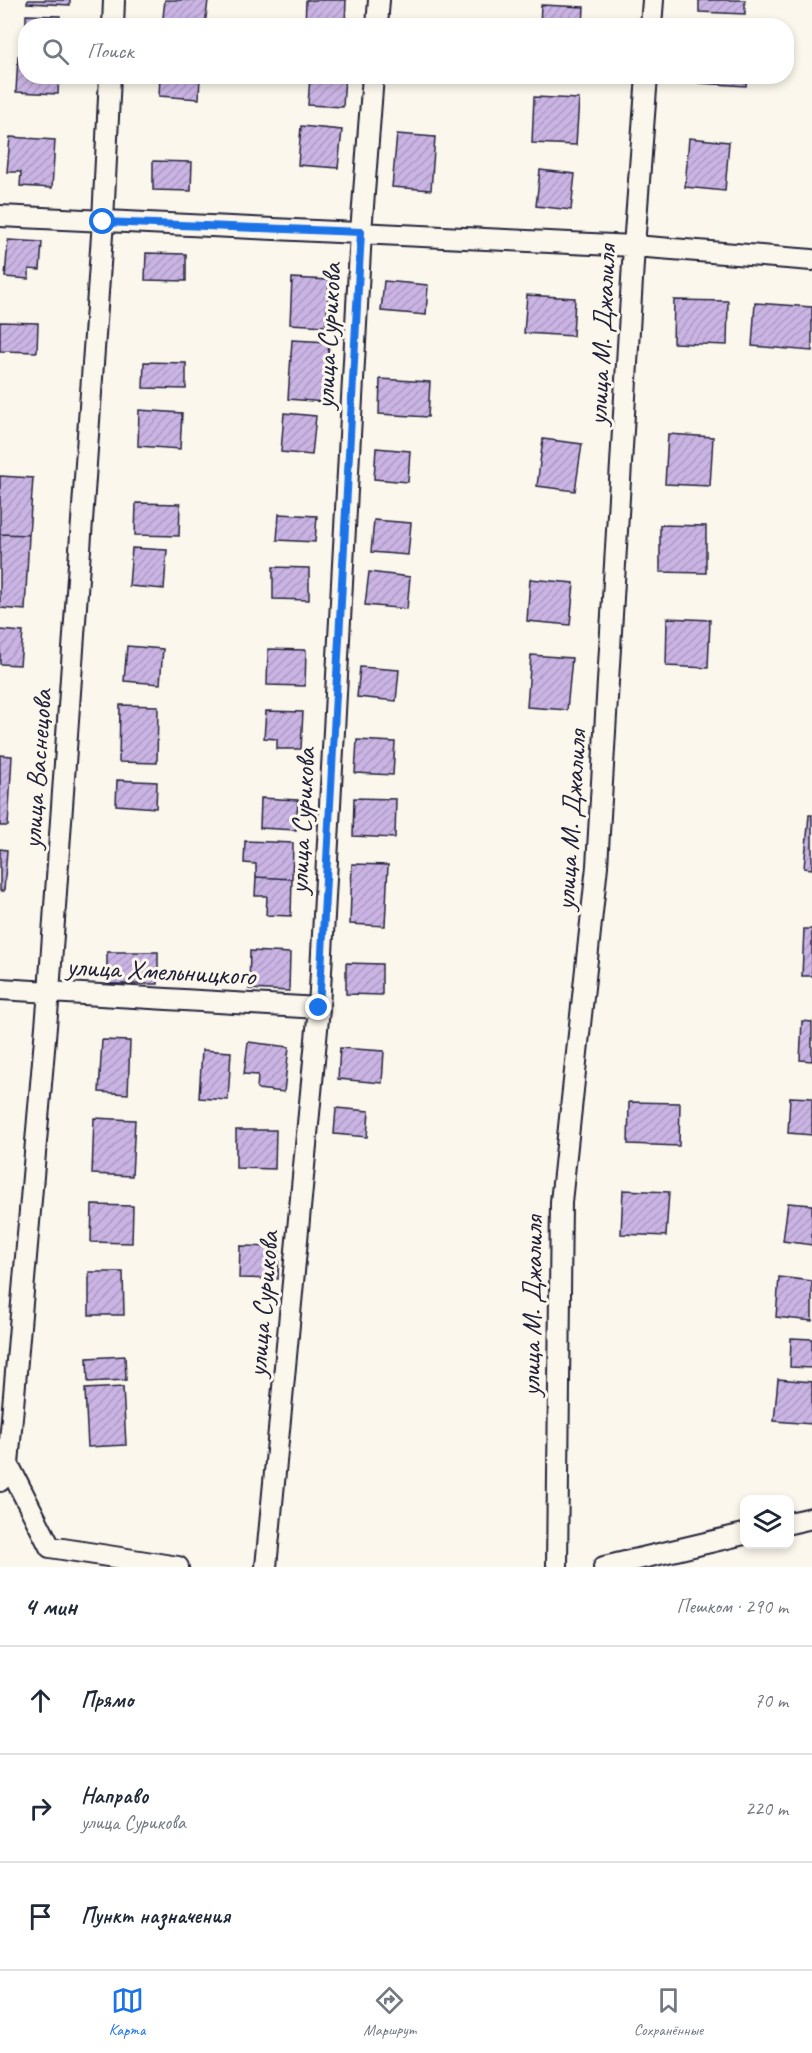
<!DOCTYPE html>
<html lang="ru">
<head>
<meta charset="utf-8">
<style>
  :root { --surface:#fff; --page:#f6f6f7; --text:#1f2937; --muted:#747a83; --line:#e0e1e3; --accent:#1a73e8 }
  body { margin:0; font-family:Caveat,sans-serif; background:var(--page); color:var(--text) }
  .controls { position:absolute; right:18px; bottom:18px; display:grid; overflow:hidden; border-radius:12px; box-shadow:0 3px 9px #0003 }
  .controls button { width:54px; height:54px; display:grid; place-items:center; padding:0; border:0; border-bottom:2px solid var(--line); background:var(--surface); color:var(--text); font:30px sans-serif }
  .stop { position:absolute; width:18px; height:18px; margin:-14px; border:4px solid #1a73e8; border-radius:50%; background:#fff }
  .stop.end { background:#1a73e8; border-color:#fff; box-shadow:0 2px 6px #0008 }
  .list { margin:0; padding:0; list-style:none }
  h2 { display:flex; justify-content:space-between; align-items:center; height:78px; margin:0; padding:0 24px; font-size:26px }
  h2 small { font-size:20px; font-weight:400; color:var(--muted) }
  .list li { display:grid; grid-template-columns:39px 1fr auto; gap:18px; align-items:center; box-sizing:border-box; height:108px; padding:0 24px; border-top:2px solid var(--line) }
  .list b { display:block; font-size:22px; white-space:nowrap }
  .list p { margin:0; font-size:20px; white-space:nowrap; color:var(--muted) }
  .list em { font-size:20px; font-style:normal; color:var(--muted) }
  .icon { flex:none; width:33px; height:33px; fill:none; stroke:currentColor; stroke-width:2; stroke-linecap:round; stroke-linejoin:round }
  .map { position:relative; flex:none; width:812px; height:1567px; overflow:hidden }
  .search { position:absolute; background:var(--surface); box-shadow:0 3px 9px #0003; left:18px; right:18px; top:18px; height:66px; display:flex; align-items:center; gap:15px; box-sizing:border-box; padding:0 21px; border-radius:24px; color:var(--muted); font-size:22px }
  .sheet { height:402px; background:var(--surface) }
  nav { display:flex; justify-content:space-around; align-items:center; box-sizing:border-box; height:84px; border-top:2px solid var(--line); background:var(--surface); font-size:16px; color:var(--muted) }
  nav a { display:grid; justify-items:center; gap:3px }
  nav .on { color:var(--accent) }
  .map>svg:first-child { display:block }
  .building { fill:url(#building-hatch); stroke:#22223b; stroke-width:1.5 }
  .lines { fill:none; stroke-linecap:round; stroke-linejoin:round }
  .minor-casing { stroke:#22223b; stroke-width:24 }
  .minor { stroke:#fbf7ec; stroke-width:20 }
  .route { stroke:#1a73e8; stroke-width:8 }
  .labels { text-anchor:middle; stroke-width:6; stroke-linejoin:round; paint-order:stroke }
  .street-label { font-size:28px; fill:#22223b; stroke:#fbf7ec }
</style>
</head>
<body>
<div class="map">
<svg width="812" height="1567" viewBox="0 0 812 1567">
  <defs>
    <pattern id="building-hatch" width="6" height="6" patternUnits="userSpaceOnUse" patternTransform="scale(1.5)"><rect width="6" height="6" fill="#cab4e3"/><path d="M-1 1l2-2M0 6l6-6M5 7l2-2" fill="none" stroke="#ad9ac4"/></pattern>
  </defs>
  <rect width="100%" height="100%" fill="#fbf7ec"/>
  <filter id="ink" filterUnits="userSpaceOnUse"><feTurbulence type="fractalNoise" baseFrequency=".0167" numOctaves="2"/><feDisplacementMap in="SourceGraphic" scale="12" xChannelSelector="R" yChannelSelector="G"/><feConvolveMatrix kernelMatrix="1 2 1 2 8 2 1 2 1" color-interpolation-filters="sRGB"/></filter>
  <g filter="url(#ink)">
    <path class="building" d="M28,0H70V5L27,3Z
      M165,0H208L205,26H162Z
      M306,0H346L345,26H305Z
      M699,0H745V14L699,12Z
      M541,5L584,7L583,26H540Z
      M26,15L60,16V26H26Z
      M18,56H26V76H59L58,94L16,92Z
      M160,76H200L199,99L159,96Z
      M310,76H345L343,107L308,105Z
      M699,76H747L746,86L699,83Z
      M534,97L579,99L576,145L532,143Z
      M301,126L342,130L338,168L298,165Z
      M397,134L435,137L431,190L392,187Z
      M10,137L55,140L52,188L20,186L21,172H7Z
      M689,138L729,142L725,191L685,187Z
      M153,161L192,162L191,191L153,190Z
      M540,170L575,174L571,210L536,206Z
      M8,240L42,242L40,270L29,269V279L5,277Z
      M146,253L186,254V281L145,280Z
      M292,278L329,280L326,326L290,324Z
      M384,281L428,285L426,315L381,311Z
      M527,295L575,298L573,336L524,333Z
      M674,300L728,301L727,345L673,343Z
      M755,303L812,307V351L752,346Z
      M0,322L38,323L37,352L0,351Z
      M292,340L329,342L325,402L288,399Z
      M144,362L186,363V389L143,388Z
      M380,379L430,382L428,417L379,414Z
      M139,410L182,413L180,449L138,446Z
      M284,413L316,416L312,455L281,452Z
      M668,434L713,437L710,486L665,484Z
      M543,439L582,444L575,491L537,486Z
      M376,448L410,451L408,482L374,479Z
      M0,476L33,478L29,535L0,534Z
      M136,503L180,504L179,536L135,535Z
      M279,514L317,516L315,542L277,540Z
      M374,520L411,523L408,555L371,552Z
      M660,525L706,526V573L660,572Z
      M0,534L29,535L25,610L0,608Z
      M132,548L167,550L164,589L129,586Z
      M273,567L309,568V600L273,599Z
      M369,572L410,577L407,609L365,605Z
      M530,579L574,583L570,625L527,621Z
      M667,618L710,620L708,668L666,666Z
      M0,630L23,632L20,665L0,664Z
      M127,646L163,649L160,684L124,681Z
      M268,649L306,650L305,686L267,685Z
      M531,655L572,658L567,710L527,707Z
      M360,667L399,670L396,701L357,697Z
      M120,705L158,706L157,763L119,762Z
      M266,711L303,712L301,749H277V739L264,738Z
      M357,740L395,742L393,775L355,773Z
      M0,755L12,756L8,826H0Z
      M117,780L157,782L156,808L116,805Z
      M261,798L298,800L296,830L260,828Z
      M354,798L396,799L395,838L353,836Z
      M809,815H812V869L804,868Z
      M245,841L293,843L292,879L256,877V864L244,863Z
      M0,849L7,850L4,891H0Z
      M352,864L388,865L385,926L350,924Z
      M256,877L292,879L291,916L266,915L267,896H255Z
      M804,929H812V976H802Z
      M250,951L290,953L289,991L249,989Z
      M107,952H158V984H107Z
      M346,963L382,964V995L346,994Z
      M802,1021L812,1022V1061L800,1060Z
      M102,1040L130,1041L128,1094L99,1092Z
      M248,1042L289,1047L284,1092L257,1089L258,1075L244,1074Z
      M340,1048L384,1051L382,1083L338,1079Z
      M202,1050L231,1052L228,1100L199,1098Z
      M790,1097L812,1098V1135L788,1133Z
      M629,1102L680,1103L679,1146L628,1144Z
      M336,1108L369,1111L367,1137L334,1134Z
      M94,1118L135,1120L132,1176L92,1174Z
      M236,1130H276L275,1169L236,1168Z
      M623,1190L669,1192L666,1236L621,1234Z
      M788,1203L812,1205V1245L783,1241Z
      M92,1205L133,1206L132,1243L91,1242Z
      M240,1246L279,1247L278,1279L239,1278Z
      M89,1272H123L124,1315H89Z
      M779,1277L812,1281V1321L776,1317Z
      M791,1338L812,1339V1368L790,1367Z
      M125,1356L126,1380L88,1382L87,1358Z
      M778,1379L812,1382V1424L774,1421Z
      M123,1387L126,1445L88,1447L85,1389Z"/>
    <g class="lines">
      <defs>
        <path id="minor" d="M113,26L114,0
          M377,26L379,0
          M651,26L653,0
          M0,216L634,246L812,260
          M0,989L319,1008
          M8,1464L50,1547L178,1567
          M0,1481L8,1464L49,992L103,221L110,76
          M790,1523L812,1518
          M266,1567L319,1008L361,232L373,76
          M557,1567L561,1202L597,866L634,246L647,76
          M604,1567L744,1534"/>
      </defs>
      <use href="#minor" class="minor-casing"/>
      <use href="#minor" class="minor"/>
    </g>
  </g>
  <g class="lines" filter="url(#ink)">
    <path class="route" d="M103,222L361,232L319,1008"/>
  </g>
  <g class="labels">
    <g class="street-label">
      <text transform="translate(601 335) rotate(-87)" y="10">улица М. Джалиля</text>
      <text transform="translate(327 336) rotate(-87)" y="10">улица Сурикова</text>
      <text transform="translate(36 769) rotate(-86)" y="10">улица Васнецова</text>
      <text transform="translate(570 820) rotate(-86)" y="10">улица М. Джалиля</text>
      <text transform="translate(301 821) rotate(-87)" y="10">улица Сурикова</text>
      <text transform="translate(161 970) rotate(3)" y="10">улица Хмельницкого</text>
      <text transform="translate(262 1304) rotate(-85)" y="10">улица Сурикова</text>
      <text transform="translate(531 1306) rotate(-89)" y="10">улица М. Джалиля</text>
    </g>
  </g>
</svg>
<div class="controls">
<button><svg class="icon" aria-label="layers" viewBox="0 0 24 24"><path d="M12 4l9 5-9 5-9-5zM3 14l9 5 9-5"/></svg></button>
</div>
<div class="stop" style="left:103px;top:222px"></div>
<div class="stop end" style="left:319px;top:1008px"></div>
<div class="search"><svg class="icon" aria-label="search" viewBox="0 0 24 24"><circle cx="10" cy="10" r="6"/><path d="M15 15l6 6"/></svg>Поиск</div>
</div>
<section class="sheet">
<h2>4 мин<small>Пешком · 290 m</small></h2>
<ul class="list">
<li><svg class="icon" aria-label="ahead" viewBox="0 0 24 24"><path d="M12 20V5M6 11l6-6 6 6"/></svg><div><b>Прямо</b></div><em>70 m</em></li>
<li><svg class="icon" aria-label="right" viewBox="0 0 24 24"><path d="M7 20v-9h11M14 6l5 5-5 5"/></svg><div><b>Направо</b><p>улица Сурикова</p></div><em>220 m</em></li>
<li><svg class="icon" aria-label="arrive" viewBox="0 0 24 24"><path d="M6 21V4h12l-3 4 3 4H6"/></svg><div><b>Пункт назначения</b></div></li>
</ul>
</section>
<nav>
<a class="on"><svg class="icon" aria-label="map" viewBox="0 0 24 24"><path d="M3 6l6-2 6 2 6-2v14l-6 2-6-2-6 2zM9 4v14M15 6v14"/></svg>Карта</a>
<a><svg class="icon" aria-label="directions" viewBox="0 0 24 24"><path d="M12 3l9 9-9 9-9-9zM9 14v-3h6M13 9l2 2-2 2"/></svg>Маршрут</a>
<a><svg class="icon" aria-label="saved" viewBox="0 0 24 24"><path d="M7 4h10v16l-5-4-5 4z"/></svg>Сохранённые</a>
</nav>
</body>
</html>
